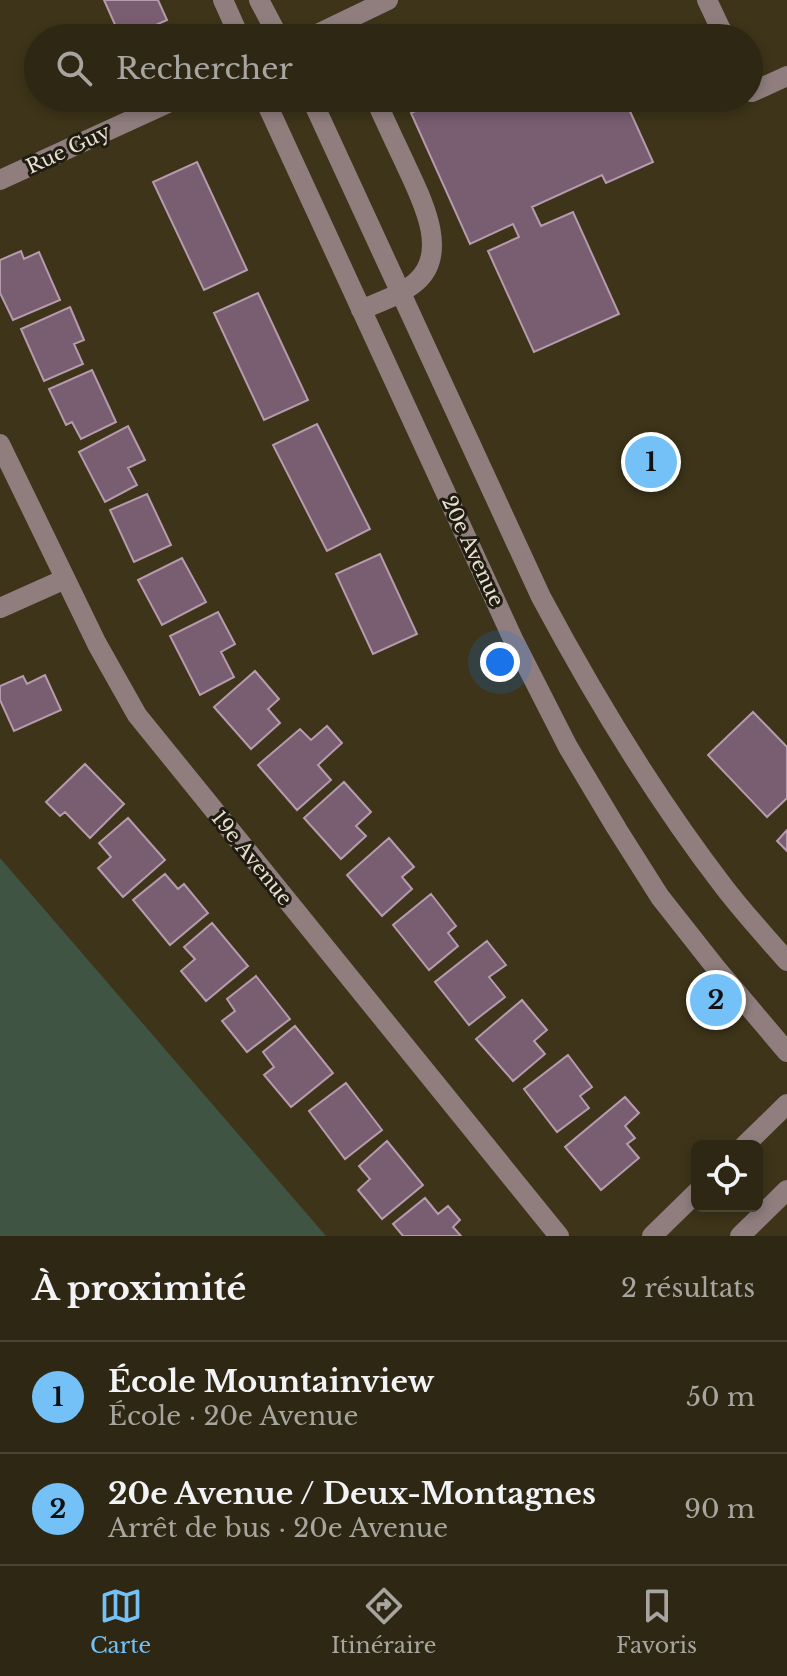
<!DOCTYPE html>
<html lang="fr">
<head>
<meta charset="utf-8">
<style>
  :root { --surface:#2e2713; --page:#3a3321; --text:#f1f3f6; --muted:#a7a5a0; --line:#494433; --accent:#73c1f6 }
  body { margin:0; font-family:"Libre Baskerville",serif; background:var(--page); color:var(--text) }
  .controls { position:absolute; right:24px; bottom:24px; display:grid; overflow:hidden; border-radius:12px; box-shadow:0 4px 12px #0003 }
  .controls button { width:72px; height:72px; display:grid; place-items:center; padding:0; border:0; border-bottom:2px solid var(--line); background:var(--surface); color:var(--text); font:40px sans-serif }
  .you { position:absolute; left:500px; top:662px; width:28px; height:28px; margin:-20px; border:6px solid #fff; border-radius:50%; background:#1a73e8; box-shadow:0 0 0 12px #1a73e833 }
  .badge { display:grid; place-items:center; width:52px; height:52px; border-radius:50%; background:var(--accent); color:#111; font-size:26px; font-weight:700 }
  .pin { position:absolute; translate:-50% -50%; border:4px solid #fff; box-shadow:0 2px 8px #0006 }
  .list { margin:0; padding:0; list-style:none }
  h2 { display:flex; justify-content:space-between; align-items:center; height:104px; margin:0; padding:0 32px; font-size:34px }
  h2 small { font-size:26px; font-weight:400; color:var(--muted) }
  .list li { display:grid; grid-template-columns:52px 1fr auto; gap:24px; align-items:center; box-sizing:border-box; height:112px; padding:0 32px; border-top:2px solid var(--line) }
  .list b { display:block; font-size:30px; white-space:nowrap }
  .list p { margin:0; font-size:26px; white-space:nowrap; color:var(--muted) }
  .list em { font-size:26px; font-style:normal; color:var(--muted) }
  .icon { flex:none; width:44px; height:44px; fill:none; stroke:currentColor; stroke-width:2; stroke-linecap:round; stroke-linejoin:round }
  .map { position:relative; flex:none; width:787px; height:1236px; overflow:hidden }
  .search { position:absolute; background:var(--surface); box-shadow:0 4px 12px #0003; left:24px; right:24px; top:24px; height:88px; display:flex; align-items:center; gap:20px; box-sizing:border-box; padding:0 28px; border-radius:44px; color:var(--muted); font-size:30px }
  .sheet { height:328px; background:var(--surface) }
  nav { display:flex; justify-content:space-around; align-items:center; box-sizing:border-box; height:112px; border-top:2px solid var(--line); background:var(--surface); font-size:22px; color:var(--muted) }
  nav a { display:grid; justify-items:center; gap:4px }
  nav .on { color:var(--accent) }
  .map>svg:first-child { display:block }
  .green { fill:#3f5442 }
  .building { fill:#795e72; stroke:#b69aae; stroke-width:2 }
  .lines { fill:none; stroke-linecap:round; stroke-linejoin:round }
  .minor { stroke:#8f7e7d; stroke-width:20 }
  .labels { text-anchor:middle; stroke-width:6; stroke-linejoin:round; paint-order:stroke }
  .street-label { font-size:20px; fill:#e6e0d0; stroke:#201c11 }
</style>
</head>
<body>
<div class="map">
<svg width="787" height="1236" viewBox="0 0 787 1236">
  <rect width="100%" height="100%" fill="#3d3419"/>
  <path class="green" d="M0,858L326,1236H0Z"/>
  <path class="building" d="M104,0H158L167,20L127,38H121Z
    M594,31L597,38H578Z
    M444,98L452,106L470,98H624L653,162L606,183L602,175L532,207L541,226L573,212L619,314L534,352L488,251L519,237L513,224L470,244L411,113Z
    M197,162L247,270L204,290L153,182Z
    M21,251L24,259L39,252L60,300L13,320L0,293V260Z
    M258,293L308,400L264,420L214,313Z
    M70,307L84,340L74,344L83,364L44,381L21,329Z
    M92,370L116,422L81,439L72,422L66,425L49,389Z
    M317,424L370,529L327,551L273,445Z
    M128,426L145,460L128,468L137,485L105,502L79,452Z
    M147,494L171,545L134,562L110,510Z
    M380,554L417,634L373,654L336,574Z
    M182,558L206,602L162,625L138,580Z
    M218,612L235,644L221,652L234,677L200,695L170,636Z
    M255,671L279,699L268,709L280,723L251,749L214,707Z
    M45,675L61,710L14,731L0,700V686L23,676L27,684Z
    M753,712L787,747V798L767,817L708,755Z
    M327,726L342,743L318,765L331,780L297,810L258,765L300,729L311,740Z
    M85,764L124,804L90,838L65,812L60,816L46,802Z
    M344,782L371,812L356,826L366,836L341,859L304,818Z
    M128,818L165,860L123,897L98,868L111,857L99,843Z
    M787,830V851L777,841Z
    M389,838L414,867L402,877L412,889L382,916L347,875Z
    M165,874L178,889L184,884L208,913L170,945L133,900Z
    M431,894L456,926L448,933L458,946L429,970L393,925Z
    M212,923L248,966L206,1001L181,971L195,959L184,947Z
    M487,941L506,965L489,977L505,997L469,1025L435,982Z
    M256,976L290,1019L247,1052L222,1021L235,1011L227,999Z
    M522,1000L547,1030L534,1041L545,1054L513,1081L476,1039Z
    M295,1026L333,1073L291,1107L264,1075L274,1067L263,1052Z
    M568,1055L592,1087L580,1096L589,1108L557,1132L524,1089Z
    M346,1083L382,1130L345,1159L309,1111Z
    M625,1097L639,1113L625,1126L635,1138L627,1144L639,1158L601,1190L565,1147Z
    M387,1141L423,1185L382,1219L358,1190L370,1179L359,1166Z
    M425,1198L438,1214L448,1206L460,1220L453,1227L461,1236H403L393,1224Z"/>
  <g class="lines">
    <path class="minor" d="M223,0L240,38
      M259,0L279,38
      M707,0L725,38
      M309,38L388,0
      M749,86L752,92L787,76
      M264,98L513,639L568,747L617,829L660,897L716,968L787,1052
      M311,98L541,597C595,698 654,796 724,887C744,913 766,937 787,961
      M0,180L179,98
      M361,310C379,302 401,295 416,282C452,251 418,193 404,161C394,140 384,119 375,98
      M0,444L97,644L137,715L559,1236
      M0,608L65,579
      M744,1146L787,1104
      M652,1236L697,1192
      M740,1236L787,1190"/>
  </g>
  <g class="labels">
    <g class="street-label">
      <text transform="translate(68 149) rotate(-25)" y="7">Rue Guy</text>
      <text transform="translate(473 551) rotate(65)" y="7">20e Avenue</text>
      <text transform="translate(252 858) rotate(51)" y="7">19e Avenue</text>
    </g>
  </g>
</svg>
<div class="controls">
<button><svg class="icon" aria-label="locate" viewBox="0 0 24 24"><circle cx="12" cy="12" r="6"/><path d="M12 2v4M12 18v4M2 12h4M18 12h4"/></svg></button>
</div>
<div class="you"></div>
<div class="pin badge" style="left:651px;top:462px">1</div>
<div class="pin badge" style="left:716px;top:1000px">2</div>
<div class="search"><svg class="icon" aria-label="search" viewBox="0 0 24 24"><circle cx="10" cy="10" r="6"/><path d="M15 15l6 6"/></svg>Rechercher</div>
</div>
<section class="sheet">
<h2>À proximité<small>2 résultats</small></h2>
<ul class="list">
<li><span class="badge">1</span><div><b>École Mountainview</b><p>École · 20e Avenue</p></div><em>50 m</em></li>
<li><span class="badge">2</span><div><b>20e Avenue / Deux-Montagnes</b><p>Arrêt de bus · 20e Avenue</p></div><em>90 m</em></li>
</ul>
</section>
<nav>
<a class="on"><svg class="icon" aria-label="map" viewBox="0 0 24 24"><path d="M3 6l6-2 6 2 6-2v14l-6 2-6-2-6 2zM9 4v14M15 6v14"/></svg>Carte</a>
<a><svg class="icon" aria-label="directions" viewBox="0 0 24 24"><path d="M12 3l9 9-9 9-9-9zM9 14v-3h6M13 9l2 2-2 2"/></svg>Itinéraire</a>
<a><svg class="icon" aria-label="saved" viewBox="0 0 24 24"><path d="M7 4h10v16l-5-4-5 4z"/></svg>Favoris</a>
</nav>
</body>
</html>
